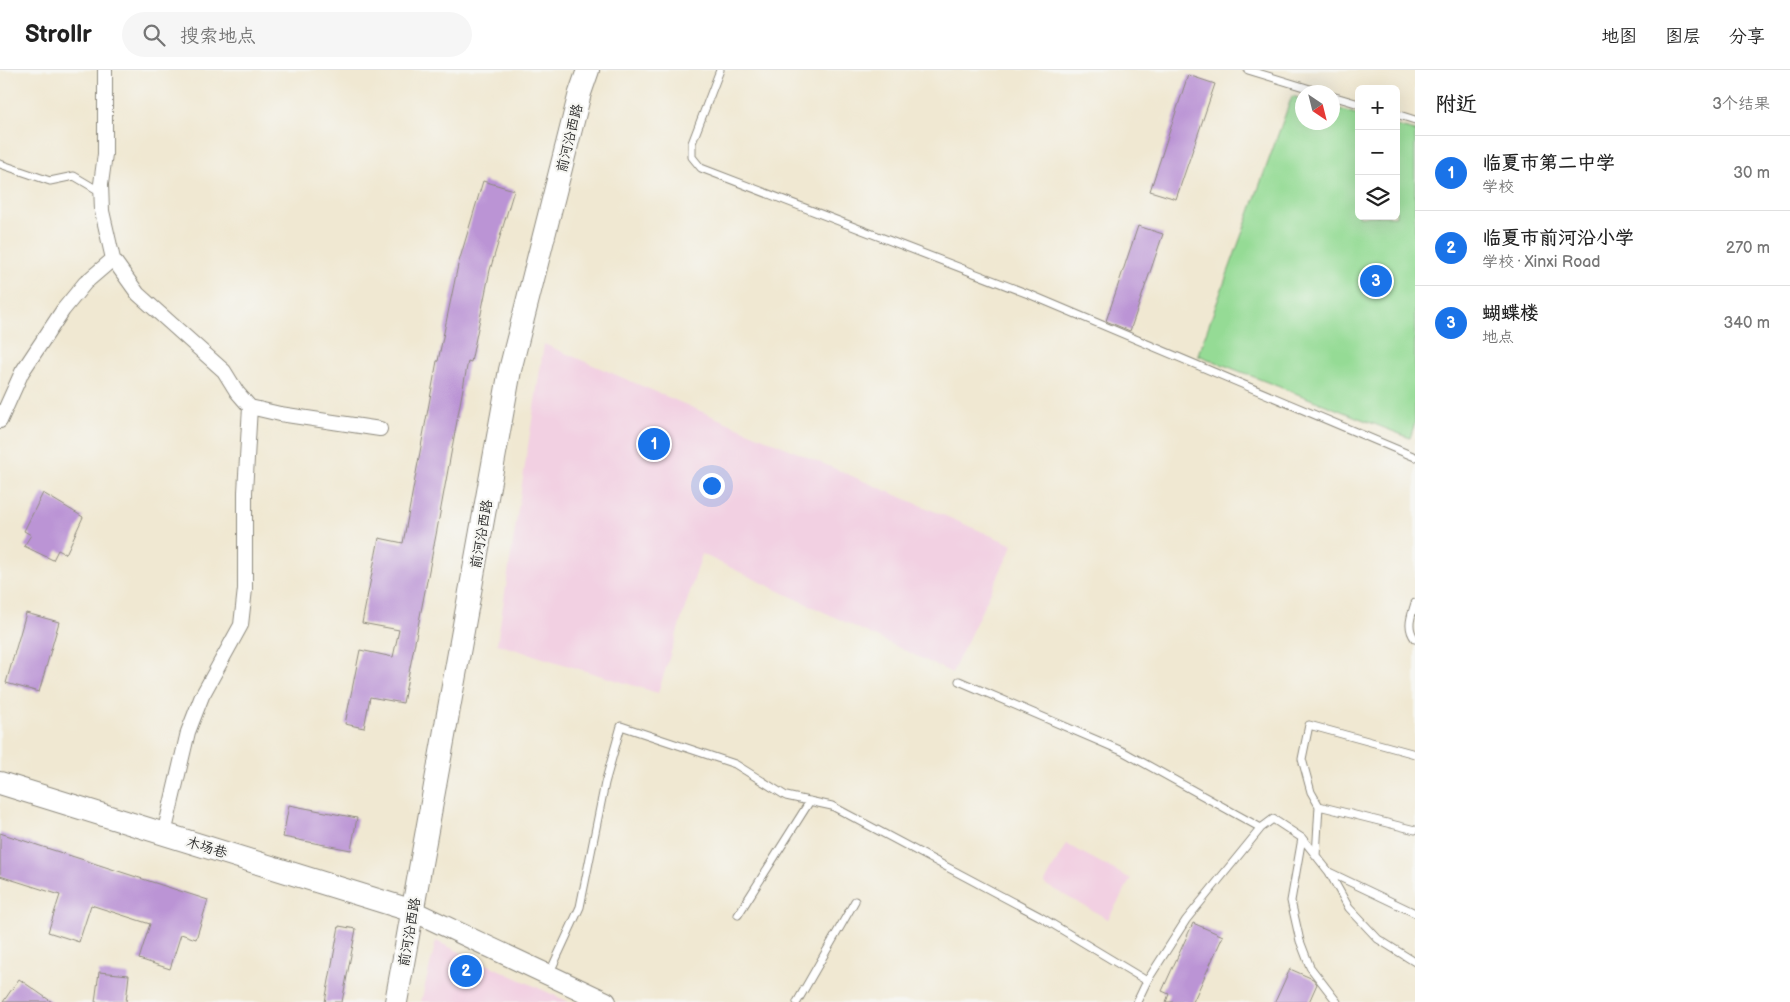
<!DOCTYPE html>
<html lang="zh">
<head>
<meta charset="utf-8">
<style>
  :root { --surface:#fff; --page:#f6f6f6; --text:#222; --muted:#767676; --line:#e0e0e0; --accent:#1a73e8 }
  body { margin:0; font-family:"Balsamiq Sans","LXGW WenKai TC",sans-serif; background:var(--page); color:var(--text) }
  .controls { position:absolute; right:15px; top:15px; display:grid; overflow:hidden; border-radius:8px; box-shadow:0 5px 20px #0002 }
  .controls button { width:45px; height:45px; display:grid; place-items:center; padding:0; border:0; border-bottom:1px solid var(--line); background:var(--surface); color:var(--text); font:25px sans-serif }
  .compass { position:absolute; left:1295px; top:15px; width:45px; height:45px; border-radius:50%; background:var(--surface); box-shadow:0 5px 20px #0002; rotate:145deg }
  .you { position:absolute; left:711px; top:415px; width:18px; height:18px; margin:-12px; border:4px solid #fff; border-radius:50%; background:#1a73e8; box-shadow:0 0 0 8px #1a73e833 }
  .badge { display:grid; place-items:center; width:32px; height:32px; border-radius:50%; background:var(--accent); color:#fff; font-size:16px; font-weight:700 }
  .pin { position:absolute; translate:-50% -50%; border:2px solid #fff; box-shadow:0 1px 5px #0006 }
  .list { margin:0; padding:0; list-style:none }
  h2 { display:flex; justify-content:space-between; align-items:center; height:65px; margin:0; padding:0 20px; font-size:21px }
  h2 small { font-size:16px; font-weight:400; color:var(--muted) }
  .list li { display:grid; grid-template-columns:32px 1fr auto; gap:15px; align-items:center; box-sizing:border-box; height:75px; padding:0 20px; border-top:1px solid var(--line) }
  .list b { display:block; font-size:19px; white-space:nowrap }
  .list p { margin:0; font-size:16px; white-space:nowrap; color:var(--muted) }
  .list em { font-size:16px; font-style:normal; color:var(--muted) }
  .icon { flex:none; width:28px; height:28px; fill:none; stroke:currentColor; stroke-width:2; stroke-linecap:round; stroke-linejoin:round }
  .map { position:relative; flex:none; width:1415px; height:932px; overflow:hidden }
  header { display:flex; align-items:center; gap:30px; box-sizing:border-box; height:70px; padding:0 25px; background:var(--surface); border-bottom:1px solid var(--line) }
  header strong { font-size:24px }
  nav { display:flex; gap:28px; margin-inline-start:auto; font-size:18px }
  .search { width:350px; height:45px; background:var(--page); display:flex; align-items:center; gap:12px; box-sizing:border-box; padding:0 18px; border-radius:28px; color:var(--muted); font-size:19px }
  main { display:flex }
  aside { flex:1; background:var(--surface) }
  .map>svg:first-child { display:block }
  .built { fill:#f2d0e2 }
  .green { fill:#95db95; stroke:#608360 }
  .building { fill:#bb94d5 }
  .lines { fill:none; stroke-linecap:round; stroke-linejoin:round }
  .lane-casing { stroke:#8e8a7e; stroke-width:9 }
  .street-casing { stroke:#8e8a7e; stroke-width:16 }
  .secondary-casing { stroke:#8e8a7e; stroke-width:22 }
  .primary-casing { stroke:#8e8a7e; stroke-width:24 }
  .lane { stroke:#fff; stroke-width:7 }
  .street { stroke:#fff; stroke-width:14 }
  .secondary { stroke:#fff; stroke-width:20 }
  .primary { stroke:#fff; stroke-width:22 }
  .labels { text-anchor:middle; stroke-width:4.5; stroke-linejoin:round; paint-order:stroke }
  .street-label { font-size:14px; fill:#2b2b2b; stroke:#f6f6f2 }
</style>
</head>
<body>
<header>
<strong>Strollr</strong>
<div class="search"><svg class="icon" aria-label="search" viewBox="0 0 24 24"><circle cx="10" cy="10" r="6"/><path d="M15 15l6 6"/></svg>搜索地点</div>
<nav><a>地图</a><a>图层</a><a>分享</a></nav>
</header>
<main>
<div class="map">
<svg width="1415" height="932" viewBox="0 0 1415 932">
  <rect width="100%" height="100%" fill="#f6f6f2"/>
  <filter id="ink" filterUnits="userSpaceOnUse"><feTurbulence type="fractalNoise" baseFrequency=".02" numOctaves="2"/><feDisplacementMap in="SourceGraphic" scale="10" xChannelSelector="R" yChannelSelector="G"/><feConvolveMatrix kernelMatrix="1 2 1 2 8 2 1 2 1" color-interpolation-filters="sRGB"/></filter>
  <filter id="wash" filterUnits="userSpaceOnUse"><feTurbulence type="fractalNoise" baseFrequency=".0096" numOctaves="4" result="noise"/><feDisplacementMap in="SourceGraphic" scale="20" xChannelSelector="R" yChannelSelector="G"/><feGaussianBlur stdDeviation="1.12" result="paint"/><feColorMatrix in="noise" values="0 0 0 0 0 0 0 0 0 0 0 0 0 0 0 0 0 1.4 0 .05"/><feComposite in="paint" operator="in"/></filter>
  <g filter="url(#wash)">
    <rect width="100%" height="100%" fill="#f0e8d2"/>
    <path class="built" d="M544,274L1013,475L952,603L702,484L658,623L497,574Z
      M1066,774L1131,809L1108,849L1044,814Z
      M436,871L569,932H421Z"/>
    <path class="green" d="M1292,26L1302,29V52H1332L1333,37L1359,45V146H1396V56L1415,61V353L1410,368L1198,285Z"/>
    <g id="blocks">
      <path class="building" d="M1188,5L1215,14L1176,129L1150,121Z
        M483,111L514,120L490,200L471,292L468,291L436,465L403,633L370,627L364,658L345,654L360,580L393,587L399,560L362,553L379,468L403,473L437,291H438L458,195Z
        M1138,156L1163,164L1130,261L1106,251Z
        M43,423L83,447L66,484L58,480L53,490L24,476L31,465L24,461Z
        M26,543L59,552L39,622L6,613Z
        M289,735L357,748L351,780L283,767Z
        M0,763L208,830L196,869L181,864L170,899L139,889L150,854L91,835L79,872L48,862L60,825L0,806Z
        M1193,853L1223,866L1193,932H1166L1169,924L1162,921Z
        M339,856L356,859L342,932H325Z
        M1290,899L1313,909L1317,914L1309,932H1275Z
        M99,902L129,905L126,932H95Z
        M19,909L52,932H3Z"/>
    </g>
  </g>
  <g filter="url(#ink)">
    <use href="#blocks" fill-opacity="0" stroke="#8e8a7e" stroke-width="1"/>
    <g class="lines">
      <defs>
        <path id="lane" d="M720,0L692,73V87L701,98L1031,225L1415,387
          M1248,0L1320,22
          M1332,26L1359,34
          M1396,44L1415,50
          M0,94L50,111L74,106L101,122
          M1415,533C1411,547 1406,557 1415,569
          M959,611L1122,681L1261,758
          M1319,736L1415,760
          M1302,768L1291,831L1300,871L1310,897L1337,932
          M1316,786L1319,736L1311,722L1302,689L1309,655L1415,684
          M1329,802L1415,843
          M738,845L810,731
          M550,902L580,837L605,713L621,656L735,694L786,726L832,736L1039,846L1147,911
          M797,932L855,831
          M1137,932L1147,911L1186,850L1261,758L1273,749L1302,768L1329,802L1349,838L1378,869L1415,892"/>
        <path id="street" d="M105,0V84L101,114L102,141L113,189L138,224L224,301L237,322L250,337L280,344L380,359
          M0,351L22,302L63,240L85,213L113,189
          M164,764L188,662L202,626L241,555L245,519V422L250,337"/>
        <path id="secondary" d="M413,841L606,932"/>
        <path id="primary" d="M0,713L413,841
          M396,932L510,300L580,23L588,0"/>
      </defs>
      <use href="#lane" class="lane-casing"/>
      <use href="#street" class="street-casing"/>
      <use href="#secondary" class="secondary-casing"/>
      <use href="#primary" class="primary-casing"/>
      <use href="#lane" class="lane"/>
      <use href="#street" class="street"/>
      <use href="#secondary" class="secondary"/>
      <use href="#primary" class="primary"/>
    </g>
  </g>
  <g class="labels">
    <g class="street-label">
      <text transform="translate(569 68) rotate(-76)" y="5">前河沿西路</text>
      <text transform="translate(481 464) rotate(-80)" y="5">前河沿西路</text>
      <text transform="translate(207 777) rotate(17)" y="5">木场巷</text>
      <text transform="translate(409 862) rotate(-80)" y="5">前河沿西路</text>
    </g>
  </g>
</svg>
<div class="controls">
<button>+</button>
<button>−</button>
<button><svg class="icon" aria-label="layers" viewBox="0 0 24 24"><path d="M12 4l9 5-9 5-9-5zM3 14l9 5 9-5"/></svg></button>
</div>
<svg class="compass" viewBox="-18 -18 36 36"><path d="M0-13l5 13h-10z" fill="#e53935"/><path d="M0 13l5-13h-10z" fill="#767676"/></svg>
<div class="you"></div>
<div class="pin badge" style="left:654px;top:374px">1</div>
<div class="pin badge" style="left:466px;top:901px">2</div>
<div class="pin badge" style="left:1376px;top:211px">3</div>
</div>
<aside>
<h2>附近<small>3个结果</small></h2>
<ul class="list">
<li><span class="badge">1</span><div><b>临夏市第二中学</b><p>学校</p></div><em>30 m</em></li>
<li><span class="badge">2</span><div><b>临夏市前河沿小学</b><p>学校 · Xinxi Road</p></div><em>270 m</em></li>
<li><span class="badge">3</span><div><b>蝴蝶楼</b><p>地点</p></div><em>340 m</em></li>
</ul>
</aside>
</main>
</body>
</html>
